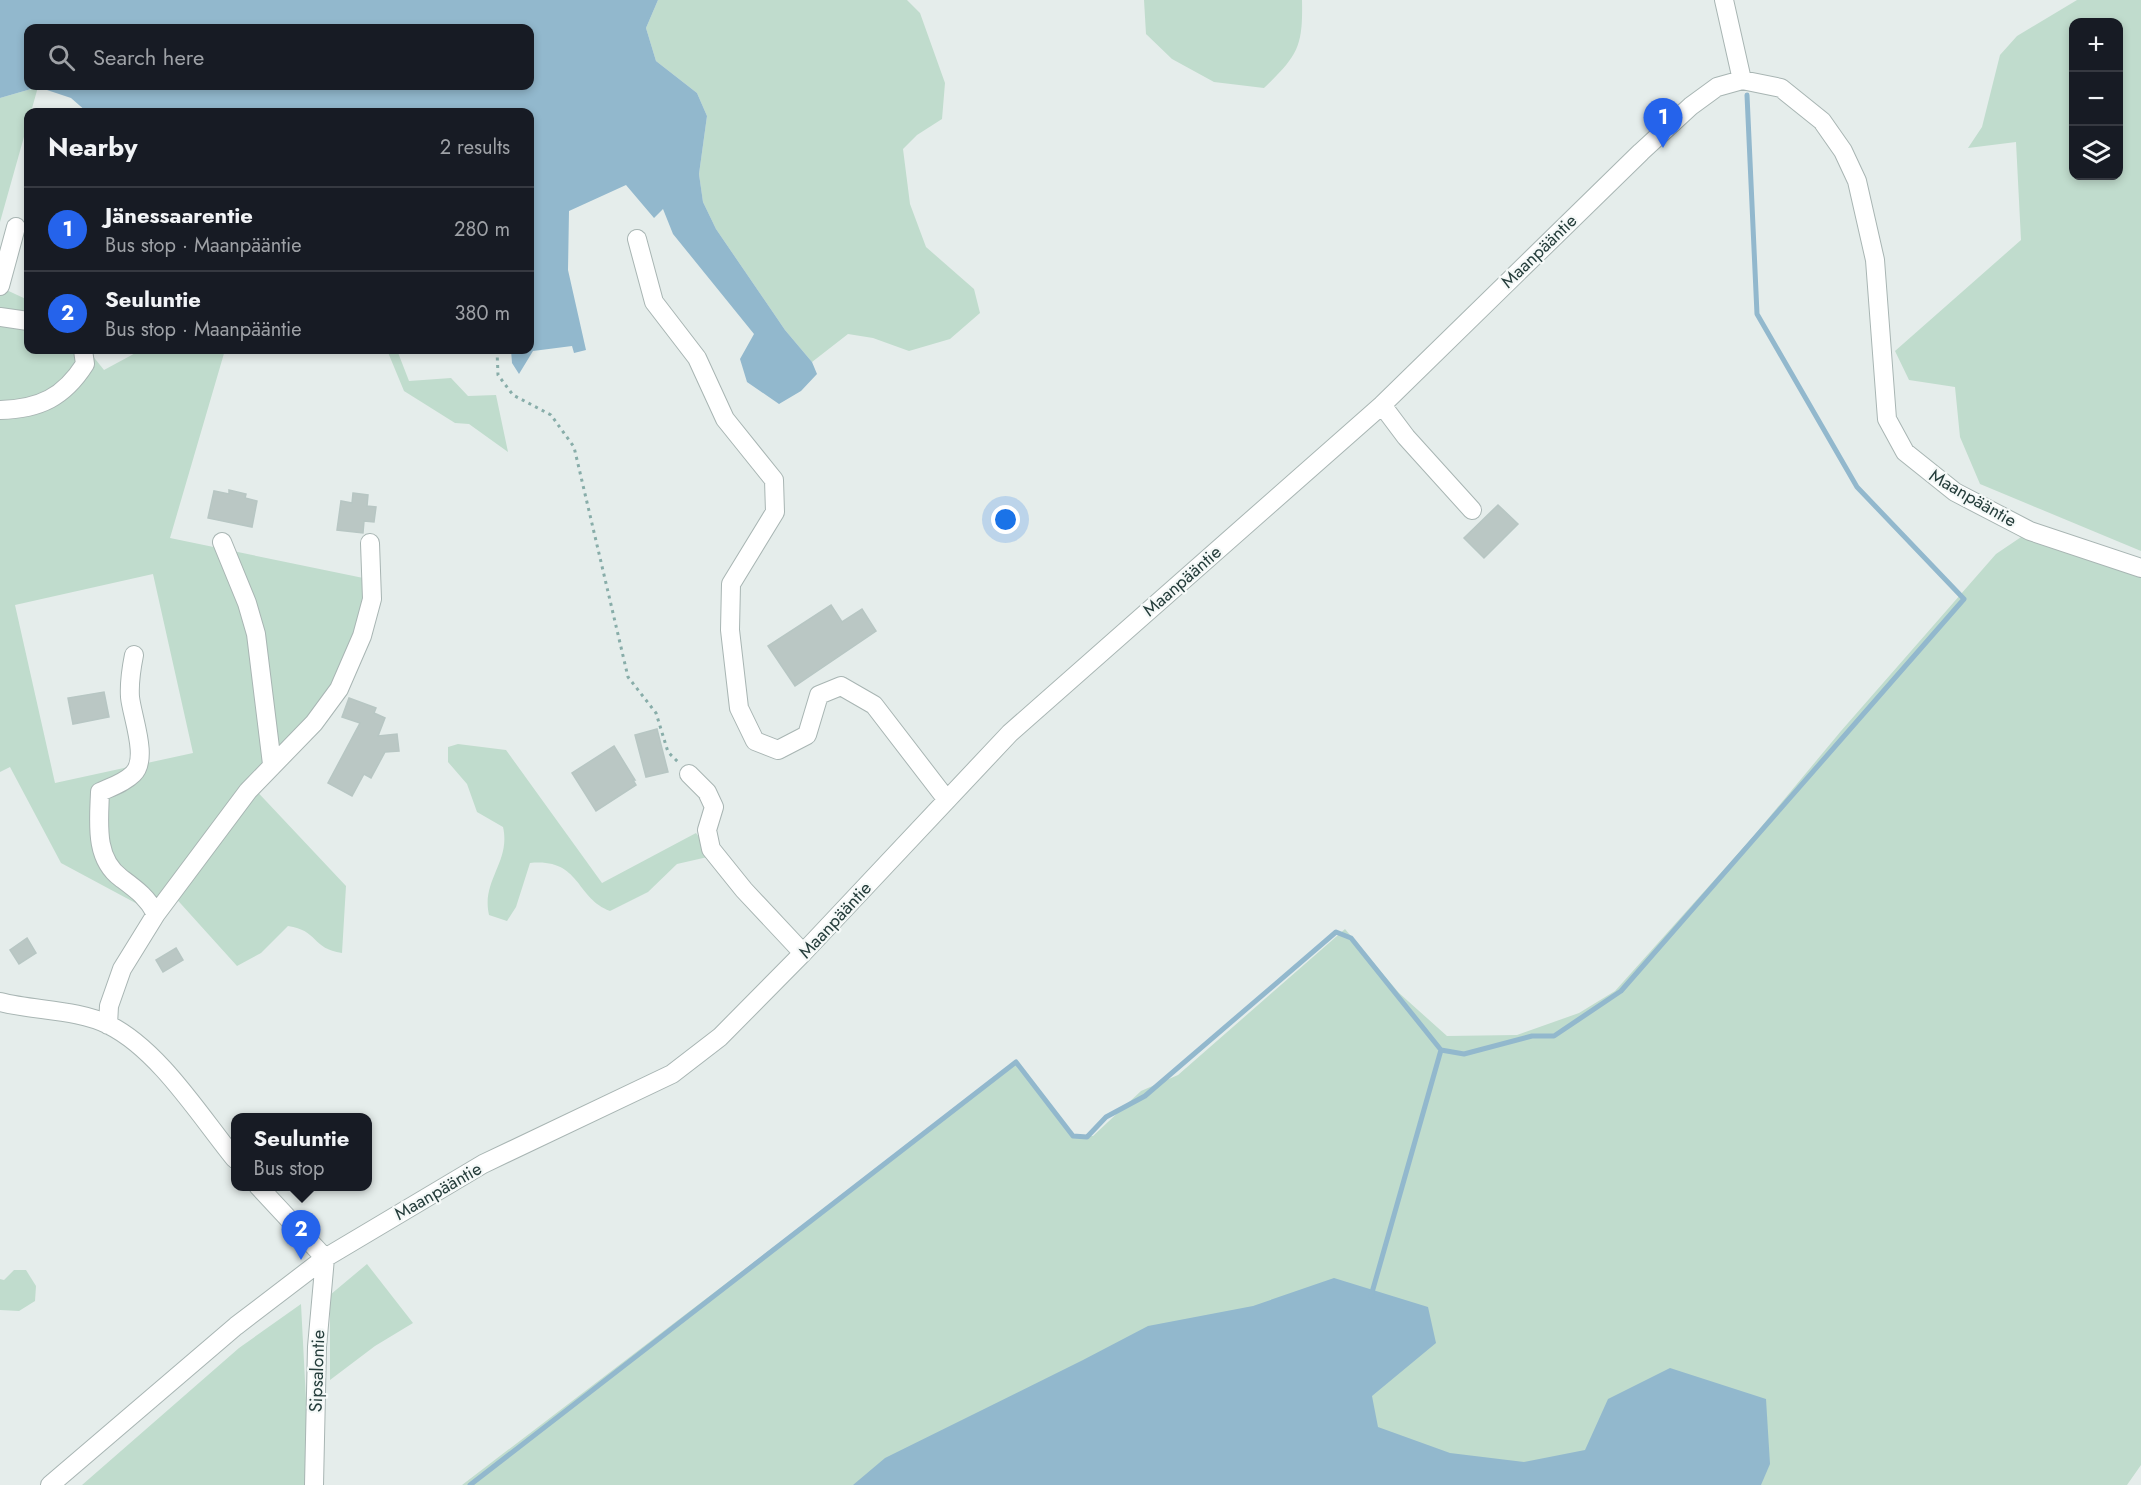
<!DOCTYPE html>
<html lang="en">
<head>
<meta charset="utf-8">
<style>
  :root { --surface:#171b24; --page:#20242c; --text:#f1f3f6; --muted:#9ea1a6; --line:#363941; --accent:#2563eb }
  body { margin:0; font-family:Jost,sans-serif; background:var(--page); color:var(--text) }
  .controls { position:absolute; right:18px; top:18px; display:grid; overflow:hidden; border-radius:12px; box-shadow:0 3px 9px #0003 }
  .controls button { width:54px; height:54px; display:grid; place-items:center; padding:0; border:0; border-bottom:2px solid var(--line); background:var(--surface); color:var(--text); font:30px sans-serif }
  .you { position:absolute; left:1006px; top:520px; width:21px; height:21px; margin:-15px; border:4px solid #fff; border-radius:50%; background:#1a73e8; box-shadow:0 0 0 9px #1a73e833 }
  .badge { display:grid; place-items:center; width:39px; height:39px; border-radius:50%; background:var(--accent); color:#fff; font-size:20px; font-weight:700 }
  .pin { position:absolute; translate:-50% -50px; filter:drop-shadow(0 2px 3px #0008) }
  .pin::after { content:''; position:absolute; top:32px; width:21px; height:18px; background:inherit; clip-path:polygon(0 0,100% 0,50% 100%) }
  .popup { position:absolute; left:231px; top:1113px; width:141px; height:78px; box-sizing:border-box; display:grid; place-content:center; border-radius:12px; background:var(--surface); filter:drop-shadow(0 2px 4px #0005); font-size:20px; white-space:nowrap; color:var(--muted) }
  .popup b { font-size:22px; color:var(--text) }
  .popup::after { content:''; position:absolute; left:50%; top:100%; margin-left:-12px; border:12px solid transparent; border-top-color:var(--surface) }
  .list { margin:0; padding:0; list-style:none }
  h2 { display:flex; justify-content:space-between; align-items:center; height:78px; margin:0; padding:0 24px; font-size:26px }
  h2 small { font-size:20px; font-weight:400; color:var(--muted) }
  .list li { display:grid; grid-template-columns:39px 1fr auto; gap:18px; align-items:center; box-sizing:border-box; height:84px; padding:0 24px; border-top:2px solid var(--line) }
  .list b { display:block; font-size:22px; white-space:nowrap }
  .list p { margin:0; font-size:20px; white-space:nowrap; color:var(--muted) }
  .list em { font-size:20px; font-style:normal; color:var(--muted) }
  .icon { flex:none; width:33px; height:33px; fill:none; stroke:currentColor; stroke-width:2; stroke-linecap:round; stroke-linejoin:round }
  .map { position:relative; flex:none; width:2141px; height:1485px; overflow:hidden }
  .search { position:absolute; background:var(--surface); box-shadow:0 3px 9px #0003; left:24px; top:24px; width:510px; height:66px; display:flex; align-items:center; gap:15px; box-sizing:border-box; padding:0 21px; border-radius:12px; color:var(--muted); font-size:22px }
  .panel { position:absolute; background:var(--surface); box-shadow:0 3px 9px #0003; left:24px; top:108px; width:510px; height:246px; border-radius:12px }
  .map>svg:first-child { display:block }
  .green { fill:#c0dccd; fill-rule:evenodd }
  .water { fill:#92b8cd; fill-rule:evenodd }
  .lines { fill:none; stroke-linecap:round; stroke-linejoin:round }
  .stream { stroke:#92b8cd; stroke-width:5 }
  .building { fill:#bac7c4; stroke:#b7c6c3; stroke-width:1.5 }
  .minor-casing { stroke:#a8b5b3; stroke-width:20 }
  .path { stroke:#88ada9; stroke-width:3; stroke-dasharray:3 4.5; stroke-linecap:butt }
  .minor { stroke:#fff; stroke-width:18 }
  .labels { text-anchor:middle; stroke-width:4.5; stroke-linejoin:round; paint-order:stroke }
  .street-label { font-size:18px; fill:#253d3b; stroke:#f5f9f8 }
</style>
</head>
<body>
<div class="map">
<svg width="2141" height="1485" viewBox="0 0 2141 1485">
  <rect width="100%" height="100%" fill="#e5edeb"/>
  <path class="green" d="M658,0H907L920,13L945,83L942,119L917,135L903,149L910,204L926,247L974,289L980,313L950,339L909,351L873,338L848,334L812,362L785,330L716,229L703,202L699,174L707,116L697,93L656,61L646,28Z
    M1144,0H1302C1303,47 1298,55 1264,88L1214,82L1172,59L1146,34Z
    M2077,0H2141V551L1980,484L1960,437L1955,387L1909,380L1895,351L2021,240L2016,142L1968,148L1982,127L2000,55L2017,36ZM2074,22H2118V176H2074Z
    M38,87L0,222V98Z
    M0,287L28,300V350H88L104,370L141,350H225L170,538L373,580L339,689L252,786L346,886L342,953C312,949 318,930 288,926L261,953L237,966L172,894L156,914L61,863L10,767L0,772ZM153,574L193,753L55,783L15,605Z
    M387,350H397L409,381L451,378L468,396L496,395L508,452L469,424L455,423L404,391Z
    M2030,531L2141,570V1465L2127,1485H462L1016,1062L1073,1136H1093L1141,1091L1178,1075L1345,929L1399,993L1447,1036L1517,1035L1579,1013L1615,991L1752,838L1841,731L1996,554Z
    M458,744L506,750L602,883L696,833L712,856L677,864L648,892L610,911C575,898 581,858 530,863L516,907L507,921L489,915C481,880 511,862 503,827L477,812L467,784L448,762V747Z
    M367,1264L413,1323L375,1346L330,1380V1295Z
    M14,1270H26L36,1286L35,1301L19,1311L0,1310V1279L4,1280Z
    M301,1304L308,1439L307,1485H82L239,1348Z"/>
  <path class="water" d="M0,0H658L646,28L656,61L697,93L707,116L699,174L703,202L716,229L785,330L812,362L817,374L801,391L779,404L747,382L740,359L754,334L673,234L663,209L654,218L626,185L569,211L568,270L586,350L574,353L572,346L533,351L519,374L512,363L511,350H530L532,183L530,179V112H87L71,98L38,87L0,98ZM28,28H530V86H28Z
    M1334,1278L1428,1307L1436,1343L1372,1396L1378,1427L1450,1453L1524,1462L1585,1450L1608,1399L1670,1368L1766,1399L1770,1464L1761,1485H853L885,1458L1083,1360L1148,1326L1253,1306Z"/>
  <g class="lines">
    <path class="stream" d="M1371,1296L1441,1050
      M470,1485L1016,1062L1073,1136L1087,1137L1106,1117L1145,1096L1336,932L1351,938L1441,1050L1464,1054L1532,1036H1554L1621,991L1964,599L1857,487L1757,314L1747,95"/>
  </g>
  <path class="building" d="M229,490L246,494L245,498L257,501L252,527L208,518L214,491L229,494Z
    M353,493L368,495L367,506L376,507L374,522L364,521L363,533L337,530L341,501L352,503Z
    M1498,505L1518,524L1484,558L1464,538Z
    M831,605L842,622L862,609L876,631L795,686L768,646Z
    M104,692L109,717L73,724L68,698Z
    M349,698L376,708L374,713L385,718L378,736L397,734L399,751L385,752L371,778L364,774L352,796L328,783L360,723L342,717Z
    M657,729L668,772L646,777L635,735Z
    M614,746L635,780H633L636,785L596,811L572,773Z
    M27,938L36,953L19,964L10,950Z
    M176,948L183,960L163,972L156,960Z"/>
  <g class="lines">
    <defs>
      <path id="minor" d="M1724,0L1742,80
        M637,239L654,302L697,358L725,419L774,480L775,512L731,584L730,630L739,708L755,741L778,750L807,735L819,695L841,686L874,705L947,800
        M0,286L16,227
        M0,317L28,321
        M1382,405L1406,437L1472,510
        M0,410C40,409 64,397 85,364L83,350
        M222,542L247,603L256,634L272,764
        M134,655C131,670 129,682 130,697C132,717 149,759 133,774C124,783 111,787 100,792C99,822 94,858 121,878C137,890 147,897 156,914
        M689,774L707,792L714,807L707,830L711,849L744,890L803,953
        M0,1002C34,1011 77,1009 109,1025C159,1050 200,1116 235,1159
        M108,1025L109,1006L122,969L156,914L248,791L314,723L339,689L362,636L372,599L370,543
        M258,1186L325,1258L317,1347L314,1485
        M50,1485L236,1326L325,1258L483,1164L672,1074L720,1037L803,953L1010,733L1382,405L1641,152L1691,106L1717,87L1742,80L1781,88L1822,121L1843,151L1857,181L1875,260L1887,419L1905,452L1955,492L2030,531L2141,568"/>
    </defs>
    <use href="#minor" class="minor-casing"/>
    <path class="path" d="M497,350L498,375L513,395L551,415L574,447L628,677L656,713L668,752L678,762"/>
    <use href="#minor" class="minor"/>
  </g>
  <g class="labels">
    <g class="street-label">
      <text transform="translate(1539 251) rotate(-44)" y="6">Maanpääntie</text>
      <text transform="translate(1973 498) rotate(30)" y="6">Maanpääntie</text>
      <text transform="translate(1182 581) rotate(-41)" y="6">Maanpääntie</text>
      <text transform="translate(835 920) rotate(-47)" y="6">Maanpääntie</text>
      <text transform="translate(438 1191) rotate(-30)" y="6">Maanpääntie</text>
      <text transform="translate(317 1371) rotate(-88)" y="6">Sipsalontie</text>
    </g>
  </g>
</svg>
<div class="controls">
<button>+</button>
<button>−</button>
<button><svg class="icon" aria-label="layers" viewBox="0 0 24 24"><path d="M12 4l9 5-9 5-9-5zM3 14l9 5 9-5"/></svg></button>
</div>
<div class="you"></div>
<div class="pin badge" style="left:1663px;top:148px">1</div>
<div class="pin badge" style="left:301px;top:1260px">2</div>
<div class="popup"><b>Seuluntie</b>Bus stop</div>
<div class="search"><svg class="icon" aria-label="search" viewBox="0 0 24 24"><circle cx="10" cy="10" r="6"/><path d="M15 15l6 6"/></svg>Search here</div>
<section class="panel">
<h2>Nearby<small>2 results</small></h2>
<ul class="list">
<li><span class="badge">1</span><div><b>Jänessaarentie</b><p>Bus stop · Maanpääntie</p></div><em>280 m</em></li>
<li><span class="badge">2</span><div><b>Seuluntie</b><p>Bus stop · Maanpääntie</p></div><em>380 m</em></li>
</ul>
</section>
</div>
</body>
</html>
